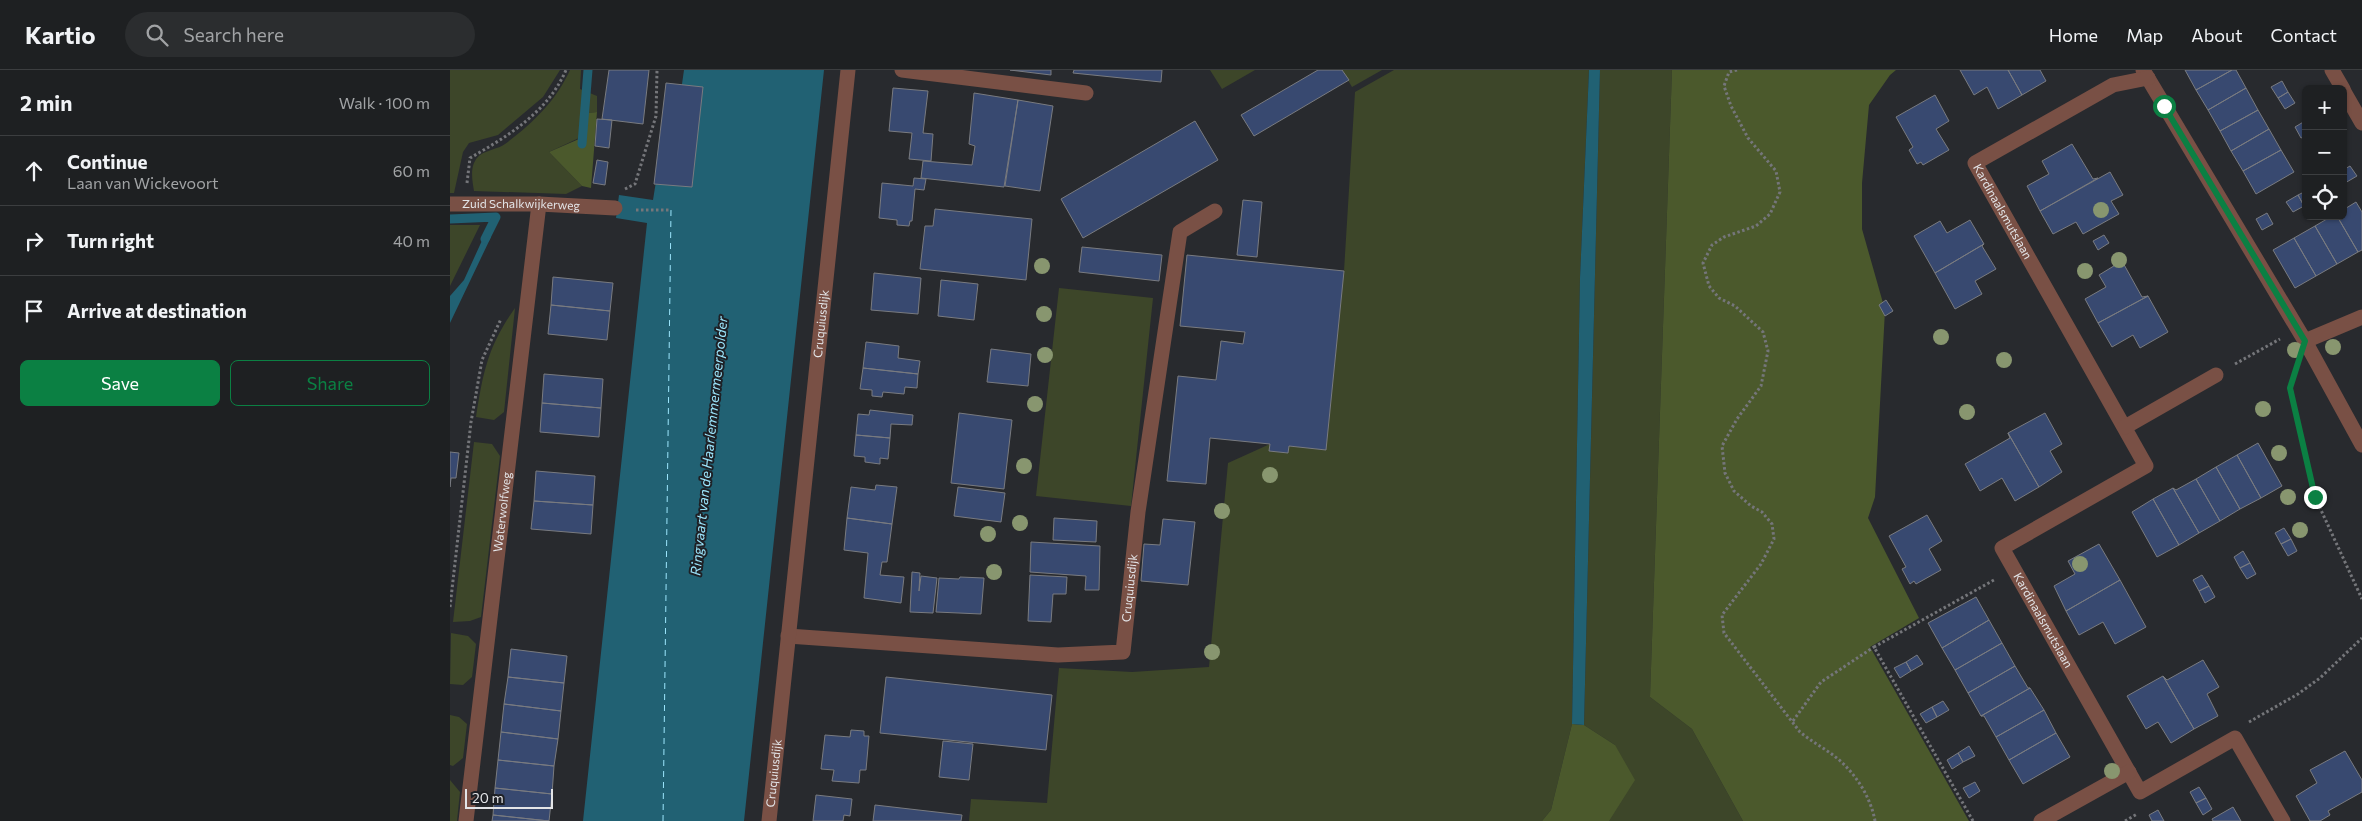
<!DOCTYPE html>
<html lang="en">
<head>
<meta charset="utf-8">
<style>
  :root { --surface:#1e2022; --page:#2b2d2f; --text:#f1f3f6; --muted:#a1a3a5; --line:#3c3e40; --accent:#0b8043 }
  body { margin:0; font-family:Commissioner,sans-serif; background:var(--page); color:var(--text) }
  .controls { position:absolute; right:15px; top:15px; display:grid; overflow:hidden; border-radius:8px; box-shadow:0 1px 4px #0004 }
  .controls button { width:45px; height:45px; display:grid; place-items:center; padding:0; border:0; border-bottom:1px solid var(--line); background:var(--surface); color:var(--text); font:25px sans-serif }
  .scale { position:absolute; left:15px; bottom:12px; width:88px; box-sizing:border-box; padding-left:5px; border:2px solid #e3e4e7; border-top:0; font-size:14px; line-height:18px; white-space:nowrap; color:#e3e4e7; -webkit-text-stroke:4px #1e2025; paint-order:stroke }
  .stop { position:absolute; width:15px; height:15px; margin:-11px; border:4px solid #0b8043; border-radius:50%; background:#fff }
  .stop.end { background:#0b8043; border-color:#fff; box-shadow:0 1px 5px #0008 }
  .list { margin:0; padding:0; list-style:none }
  h2 { display:flex; justify-content:space-between; align-items:center; height:65px; margin:0; padding:0 20px; font-size:21px }
  h2 small { font-size:16px; font-weight:400; color:var(--muted) }
  .list li { display:grid; grid-template-columns:32px 1fr auto; gap:15px; align-items:center; box-sizing:border-box; height:70px; padding:0 20px; border-top:1px solid var(--line) }
  .list b { display:block; font-size:19px; white-space:nowrap }
  .list p { margin:0; font-size:16px; white-space:nowrap; color:var(--muted) }
  .list em { font-size:16px; font-style:normal; color:var(--muted) }
  .actions { display:flex; gap:10px; padding:15px 20px }
  .actions a { flex:1; padding:11px 0; border:1px solid var(--accent); border-radius:8px; text-align:center; font-size:18px; color:var(--accent) }
  .actions .main { background:var(--accent); color:#fff }
  .icon { flex:none; width:28px; height:28px; fill:none; stroke:currentColor; stroke-width:2; stroke-linecap:round; stroke-linejoin:round }
  .map { position:relative; flex:none; width:1912px; height:751px; overflow:hidden }
  header { display:flex; align-items:center; gap:30px; box-sizing:border-box; height:70px; padding:0 25px; background:var(--surface); border-bottom:1px solid var(--line) }
  header strong { font-size:24px }
  nav { display:flex; gap:28px; margin-inline-start:auto; font-size:18px }
  .search { width:350px; height:45px; background:var(--page); display:flex; align-items:center; gap:12px; box-sizing:border-box; padding:0 18px; border-radius:28px; color:var(--muted); font-size:19px }
  main { display:flex }
  aside { flex:1; background:var(--surface) }
  .map>svg:first-child { display:block }
  .green { fill:#3d4629 }
  .forest { fill:#4b592c }
  .water { fill:#216173 }
  .lines { fill:none; stroke-linecap:round; stroke-linejoin:round }
  .stream { stroke:#216173; stroke-width:9 }
  .ferry { stroke:#9ce6fd; stroke-width:1; stroke-dasharray:6 5; stroke-linecap:butt }
  .building { fill:#384970; stroke:#797b80 }
  .path { stroke:#75767a; stroke-width:3; stroke-dasharray:2.5 2.5; stroke-linecap:butt }
  .minor { stroke:#795045; stroke-width:15 }
  .tree { fill:#88966f }
  .route { stroke:#0b8043; stroke-width:6 }
  .labels { text-anchor:middle; stroke-width:4; stroke-linejoin:round; paint-order:stroke }
  .street-label { font-size:12px; fill:#e3e4e7; stroke:#1e2025 }
  .water-label { font-size:14px; font-style:italic; fill:#9ce6fd; stroke:#1e2025 }
</style>
</head>
<body>
<header>
<strong>Kartio</strong>
<div class="search"><svg class="icon" aria-label="search" viewBox="0 0 24 24"><circle cx="10" cy="10" r="6"/><path d="M15 15l6 6"/></svg>Search here</div>
<nav><a>Home</a><a>Map</a><a>About</a><a>Contact</a></nav>
</header>
<main>
<aside>
<h2>2 min<small>Walk · 100 m</small></h2>
<ul class="list">
<li><svg class="icon" aria-label="ahead" viewBox="0 0 24 24"><path d="M12 20V5M6 11l6-6 6 6"/></svg><div><b>Continue</b><p>Laan van Wickevoort</p></div><em>60 m</em></li>
<li><svg class="icon" aria-label="right" viewBox="0 0 24 24"><path d="M7 20v-9h11M14 6l5 5-5 5"/></svg><div><b>Turn right</b></div><em>40 m</em></li>
<li><svg class="icon" aria-label="arrive" viewBox="0 0 24 24"><path d="M6 21V4h12l-3 4 3 4H6"/></svg><div><b>Arrive at destination</b></div></li>
</ul>
<div class="actions"><a class="main">Save</a><a>Share</a></div>
</aside>
<div class="map">
<svg width="1912" height="751" viewBox="0 0 1912 751">
  <rect width="100%" height="100%" fill="#282a2e"/>
  <path class="green" d="M0,0H110L93,27L48,65L19,73L13,82L4,123H0Z
    M120,0H131L130,19L147,26V42L131,44L129,68L99,82L132,116L116,124L24,121C22,109 19,94 30,85C37,80 48,79 55,74C82,54 106,31 120,0Z
    M760,0H805L772,19Z
    M892,0H932L902,17Z
    M944,0H1139L1130,208L1122,654L1101,740L1092,751H519L521,729L597,733L609,598L682,602L759,597L778,393L820,374V381L838,383L839,376L876,380L894,201L905,22Z
    M1150,0H1222L1200,627L1242,659L1293,751H1158L1165,675L1134,655Z
    M0,155H30L0,216Z
    M609,218L703,228L681,436L586,426Z
    M65,238L54,342L44,350L26,347C33,302 38,276 65,238Z
    M24,372L42,374L50,386L31,547L20,551L3,552Z
    M1,563L18,566L26,574L22,607L13,615L0,614Z
    M0,645L9,647L17,654L13,688L3,696L0,695Z
    M0,710L10,722L7,751H0Z"/>
  <path class="forest" d="M1222,0H1446L1440,5L1419,35L1412,113V159L1435,240L1425,427L1418,448L1469,548L1420,577L1519,751H1293L1242,659L1200,627Z
    M147,42L141,118L132,116L99,82L129,69L130,44Z
    M1122,654L1134,655L1165,675L1185,710L1159,751H1092L1101,740Z"/>
  <path class="water" d="M234,0H374L294,751H133L197,153L166,148L169,125L203,130L215,55L231,21Z
    M1139,0H1150L1134,655L1122,654L1130,208Z
    M35,164L41,167L0,253V226L14,210Z"/>
  <g class="lines">
    <path class="stream" d="M132,74L138,0
      M0,149L46,147L35,169"/>
    <path class="ferry" d="M213,751L221,140"/>
  </g>
  <path class="building" d="M159,0H199L193,54L152,49Z
    M560,0H601V5Z
    M624,0H712L711,12L623,3Z
    M868,0H892L899,10L804,66L791,45Z
    M1510,0H1558L1572,25L1548,39L1537,17L1524,25Z
    M1558,0H1590L1596,11L1572,25Z
    M1735,0H1782L1746,20Z
    M1782,0H1786L1796,18L1758,40L1746,20Z
    M1832,11L1838,22L1828,28L1821,17Z
    M216,13L253,17L242,117L204,114Z
    M443,18L478,21L473,63L483,64L481,91L459,89L462,63L439,61Z
    M1796,18L1808,40L1770,61L1758,40Z
    M1838,22L1845,33L1835,39L1828,28Z
    M524,23L568,30L554,117L471,108L473,91L522,95L525,76L519,74Z
    M1485,25L1499,51L1486,59L1499,80L1473,95L1471,92L1467,94L1459,80L1463,77L1446,47Z
    M568,30L603,36L590,121L555,116Z
    M1808,40L1819,59L1781,81L1770,61Z
    M147,49L162,50L159,78L145,76Z
    M745,51L768,90L633,168L611,129Z
    M1855,51L1856,66L1851,68L1845,57Z
    M1819,59L1831,80L1793,101L1781,81Z
    M1622,74L1643,109L1648,108L1590,141L1577,116L1599,104L1592,91Z
    M1831,80L1844,102L1806,124L1793,101Z
    M147,90L158,92L155,115L143,113Z
    M1900,96L1907,106L1895,113L1893,100Z
    M1660,102L1673,125L1661,131L1669,144L1633,164L1626,152L1603,164L1590,141Z
    M464,108L476,109L474,120L465,119L462,151H460L459,156L447,155V150L429,148L432,113L463,116Z
    M1856,121V135L1854,136L1848,125Z
    M1848,125L1854,136L1843,142L1836,132Z
    M793,130L812,132L807,187L787,185Z
    M1906,132L1912,142V180L1908,182L1887,146H1893V140Z
    M485,139L582,149L576,210L470,199L475,156H483Z
    M1817,143L1823,154L1812,160L1806,149Z
    M1882,146H1887L1908,182L1887,194L1865,156Z
    M1520,150L1534,174L1485,203L1464,166L1490,151L1497,163Z
    M1865,156L1887,194L1866,206L1844,168Z
    M1654,165L1659,173L1648,180L1643,171Z
    M1844,168L1866,206L1845,218L1823,180Z
    M1534,174L1532,176L1546,199L1525,211L1532,224L1505,239L1485,203Z
    M632,177L712,185L709,211L629,202Z
    M737,185L894,201L876,380L839,376L838,383L819,381L820,374L760,368L756,414L717,411L728,306L766,310L771,271L793,274L795,262L730,256Z
    M1672,191L1692,227L1698,226L1648,253L1635,229L1656,217L1649,205Z
    M424,203L471,208L468,244L421,240Z
    M103,207L163,213L160,241L101,235Z
    M491,210L528,214L524,250L488,246Z
    M1698,226L1718,262L1690,278L1683,265L1662,277L1648,253Z
    M1436,230L1443,241L1435,246L1429,235Z
    M101,235L160,241L157,270L98,264Z
    M416,272L449,276L448,288L470,291L468,304L413,298Z
    M541,279L581,284L578,316L537,312Z
    M413,298L468,304L467,318L455,317L454,324L433,322L432,327L422,326V320L410,319Z
    M94,304L153,309L151,338L92,333Z
    M92,333L151,338L149,367L90,362Z
    M420,340L463,345L462,355L441,354L440,368L406,365L408,344L419,345Z
    M509,343L562,350L554,419L501,413Z
    M1595,343L1612,374L1600,381L1612,402L1589,417L1558,363Z
    M1558,363L1589,417L1565,431L1552,408L1530,421L1515,394L1560,368Z
    M406,365L440,368L438,389L430,388V394L415,392V387L404,386Z
    M1808,373L1832,416L1811,428L1787,385Z
    M0,382L9,383L6,408H1L0,417Z
    M1787,385L1811,428L1790,439L1766,397Z
    M1766,397L1790,439L1770,451L1746,409Z
    M86,401L145,406L143,435L84,431Z
    M1746,409L1770,451L1749,463L1723,418L1726,420Z
    M426,415L447,417L442,454L397,448L401,417L425,420Z
    M508,417L555,423L551,452L504,446Z
    M1723,418L1749,463L1729,475L1703,429Z
    M1703,429L1729,475L1707,487L1682,442Z
    M84,431L143,435L141,464L81,459Z
    M1477,445L1492,471L1479,479L1491,500L1466,514L1464,511L1460,514L1452,499L1456,497L1439,466Z
    M397,448L442,454L437,492H432L430,505L454,507L451,533L414,528L418,483L394,480Z
    M604,448L647,451L646,472L603,470Z
    M713,449L745,452L738,515L691,511L694,474L710,475Z
    M1834,458L1841,469L1831,474L1825,463Z
    M1841,469L1847,481L1838,486L1831,474Z
    M581,472L650,476L649,520H635L636,506L580,502Z
    M1649,474L1670,510L1616,541L1604,516L1625,504L1618,491Z
    M1793,481L1800,493L1790,498L1784,487Z
    M1800,493L1806,504L1797,509L1790,498Z
    M462,502L470,503L469,521L471,506L487,508L483,543L460,542Z
    M580,505L617,507L616,524H603L601,552L578,551Z
    M1752,505L1759,516L1749,521L1743,510Z
    M510,507L534,508L531,544L486,542L489,508L509,509Z
    M1670,510L1696,557L1665,574L1653,552L1629,565L1616,541Z
    M1759,516L1765,527L1755,533L1749,521Z
    M1526,527L1539,550L1492,578L1478,553Z
    M1539,550L1552,573L1505,600L1492,578Z
    M1552,573L1565,596L1518,623L1505,600Z
    M61,579L117,586L114,613L58,607Z
    M1467,585L1473,594L1461,601L1456,592Z
    M1753,590L1769,617L1757,624L1768,646L1744,659L1713,606L1717,610Z
    M1456,592L1461,601L1450,608L1444,598Z
    M1565,596L1578,618H1580L1531,646L1518,623Z
    M1713,606L1744,659L1721,673L1708,652L1696,659L1677,626Z
    M58,607L114,613L111,641L54,634Z
    M436,607L602,625L596,680L430,663Z
    M1580,618L1594,640L1546,667L1534,646H1531Z
    M1493,631L1499,640L1487,647L1482,637Z
    M54,634L111,641L108,669L51,662Z
    M1482,637L1487,647L1476,653L1470,644Z
    M1594,640L1606,663L1559,690L1546,667Z
    M401,660L414,661V666H419L416,700H410L409,713L382,711L384,700L371,699L375,665L400,667Z
    M51,662L108,669L104,696L48,690Z
    M1606,663L1620,687L1573,714L1559,690Z
    M493,671L523,674L519,710L489,707Z
    M1519,676L1525,686L1513,692L1508,683Z
    M1895,681L1912,710V722L1878,741L1880,745L1870,751H1860L1846,726L1867,713L1860,700Z
    M1508,683L1513,692L1502,699L1497,690Z
    M48,690L104,696L102,724L45,718Z
    M1525,712L1530,721L1519,728L1513,718Z
    M1749,717L1756,728L1746,733L1740,722Z
    M45,718L102,724L99,751L43,745Z
    M366,725L402,729L400,746L394,745L393,751H363Z
    M1756,728L1762,739L1753,745L1746,733Z
    M425,735L512,745L511,751H423Z
    M1783,737L1791,751H1763L1762,749Z
    M1708,740L1714,751H1702L1699,745Z
    M43,745L99,751H42Z"/>
  <g class="lines">
    <path class="path" d="M1287,0L1279,2L1274,16L1281,36L1298,68L1326,101L1330,122L1320,144L1306,156L1274,167L1262,175L1253,193L1259,216L1269,228L1285,236L1313,262L1318,281L1311,316L1287,349L1272,376L1275,403L1284,421L1301,436L1312,442L1322,454L1324,469L1311,494L1272,545L1274,563L1350,662C1362,672 1376,679 1388,689C1406,704 1421,728 1425,751
      M17,113L20,88C58,66 98,42 116,0
      M175,119L185,114L206,46L207,0
      M186,140H221
      M1785,294L1830,269
      M1845,301L1840,319L1865,427L1912,529
      M0,537L21,352L32,290L51,249
      M1343,651L1371,612L1424,577
      M1799,652L1848,624L1870,608L1912,568
      M1523,751L1424,577L1544,510
      M1675,751L1687,744"/>
    <g class="minor">
      <path d="M452,0L636,23"/>
      <path d="M1693,0L1855,271L1912,375"/>
      <path d="M1882,0L1893,19"/>
      <path id="s1" d="M1698,8L1663,15L1525,93L1696,396L1552,478L1690,722L1785,668L1833,751"/>
      <path d="M1893,20L1912,53"/>
      <path id="s2" d="M0,134H89L165,138"/>
      <path d="M1855,271L1912,247"/>
      <path d="M1675,357L1766,305"/>
      <path id="s3" d="M338,566L608,585L673,582L688,442L730,162L765,141"/>
      <path id="s4" d="M16,751L89,134"/>
      <path id="s5" d="M319,751L398,0"/>
      <path d="M1591,751L1679,702"/>
    </g>
  </g>
  <g class="tree">
    <circle cx="1651" cy="140" r="8"/>
    <circle cx="1669" cy="190" r="8"/>
    <circle cx="592" cy="196" r="8"/>
    <circle cx="1635" cy="201" r="8"/>
    <circle cx="594" cy="244" r="8"/>
    <circle cx="1491" cy="267" r="8"/>
    <circle cx="1883" cy="277" r="8"/>
    <circle cx="1845" cy="280" r="8"/>
    <circle cx="595" cy="285" r="8"/>
    <circle cx="1554" cy="290" r="8"/>
    <circle cx="585" cy="334" r="8"/>
    <circle cx="1813" cy="339" r="8"/>
    <circle cx="1517" cy="342" r="8"/>
    <circle cx="1829" cy="383" r="8"/>
    <circle cx="574" cy="396" r="8"/>
    <circle cx="820" cy="405" r="8"/>
    <circle cx="1838" cy="427" r="8"/>
    <circle cx="772" cy="441" r="8"/>
    <circle cx="570" cy="453" r="8"/>
    <circle cx="1850" cy="460" r="8"/>
    <circle cx="538" cy="464" r="8"/>
    <circle cx="1630" cy="494" r="8"/>
    <circle cx="544" cy="502" r="8"/>
    <circle cx="762" cy="582" r="8"/>
    <circle cx="1662" cy="701" r="8"/>
  </g>
  <g class="lines">
    <path class="route" d="M1714,36L1855,271L1840,318L1865,427"/>
  </g>
  <g class="labels">
    <g class="street-label">
      <text dy="4" stroke="none"><textPath href="#s2" startOffset="71">Zuid Schalkwijkerweg</textPath></text>
      <text dy="4" stroke="none"><textPath href="#s1" startOffset="250">Kardinaalsmutslaan</textPath></text>
      <text dy="4" stroke="none"><textPath href="#s5" startOffset="500">Cruquiusdijk</textPath></text>
      <text dy="4" stroke="none"><textPath href="#s4" startOffset="311">Waterwolfweg</textPath></text>
      <text dy="4" stroke="none"><textPath href="#s3" startOffset="400">Cruquiusdijk</textPath></text>
      <text dy="4" stroke="none"><textPath href="#s1" startOffset="791">Kardinaalsmutslaan</textPath></text>
      <text dy="4" stroke="none"><textPath href="#s5" startOffset="48">Cruquiusdijk</textPath></text>
    </g>
    <g class="water-label">
      <text transform="translate(259 376) rotate(-84)" y="5">Ringvaart van de Haarlemmermeerpolder</text>
    </g>
  </g>
</svg>
<div class="controls">
<button>+</button>
<button>−</button>
<button><svg class="icon" aria-label="locate" viewBox="0 0 24 24"><circle cx="12" cy="12" r="6"/><path d="M12 2v4M12 18v4M2 12h4M18 12h4"/></svg></button>
</div>
<div class="scale">20 m</div>
<div class="stop" style="left:1714px;top:36px"></div>
<div class="stop end" style="left:1865px;top:427px"></div>
</div>
</main>
</body>
</html>
